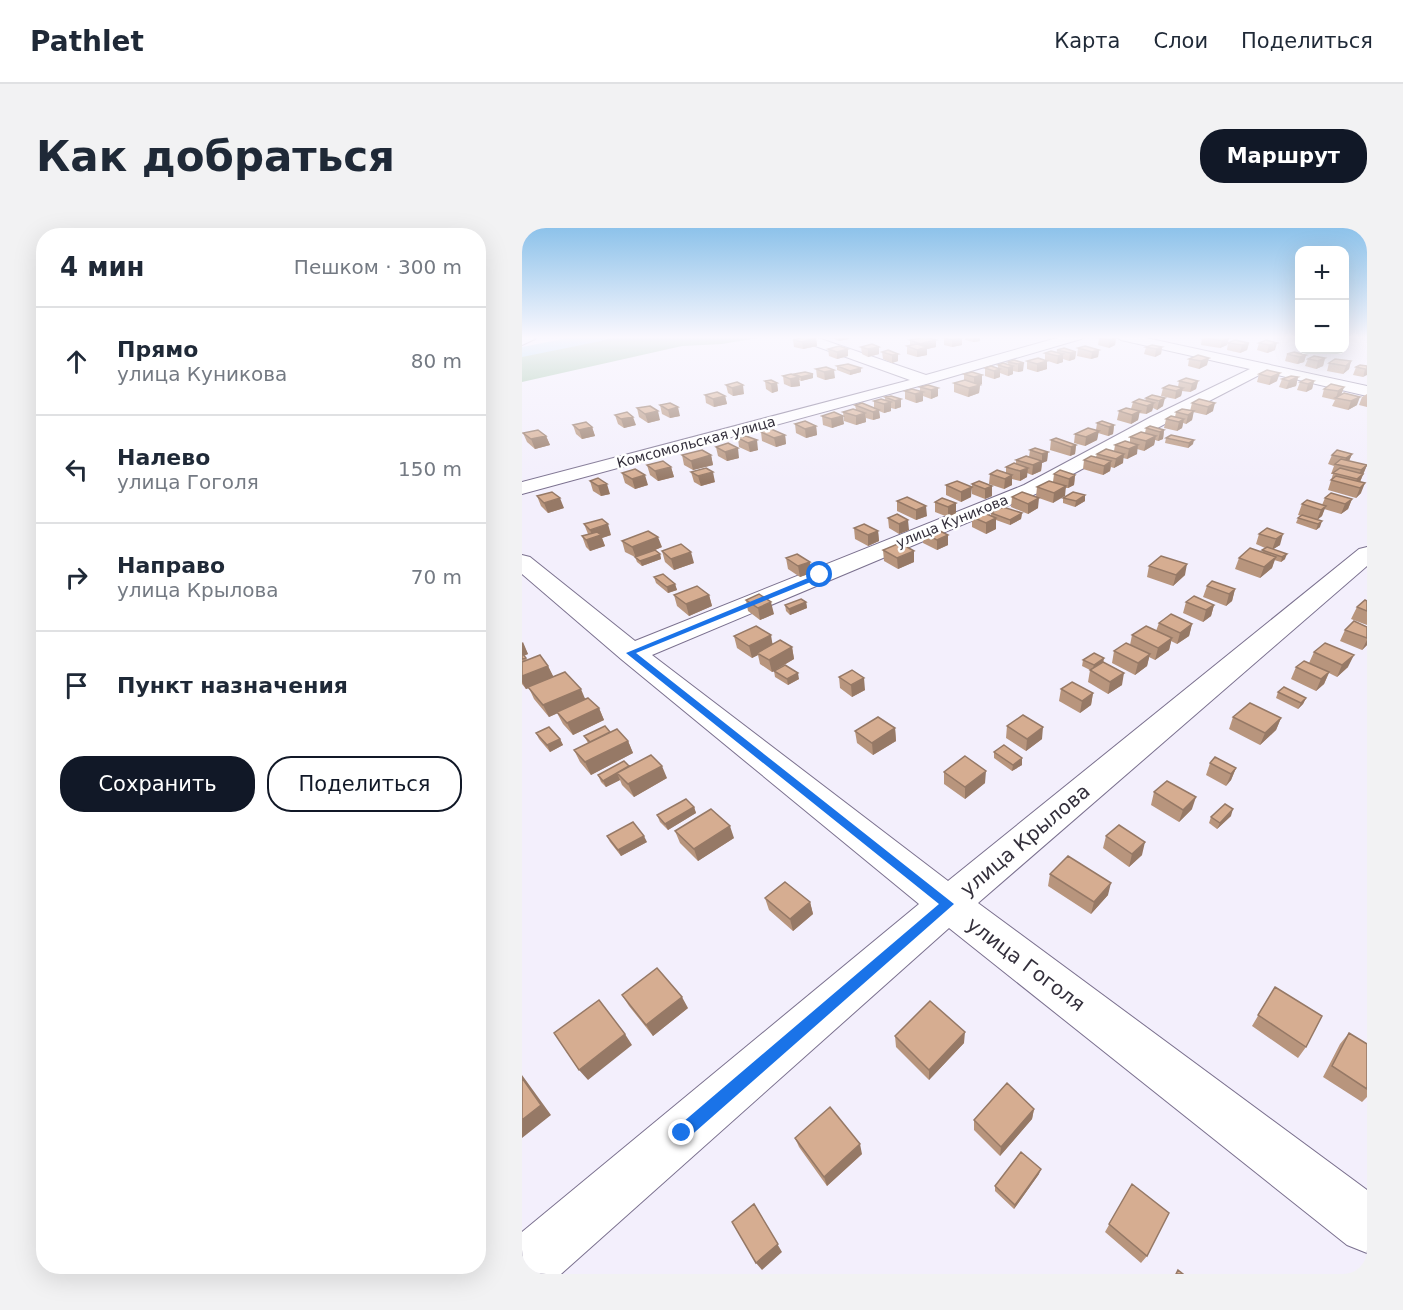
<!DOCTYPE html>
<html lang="ru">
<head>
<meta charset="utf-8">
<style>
  :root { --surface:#fff; --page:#f2f2f3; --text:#1f2937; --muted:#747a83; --line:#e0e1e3; --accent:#111827 }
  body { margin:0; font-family:"DejaVu Sans",sans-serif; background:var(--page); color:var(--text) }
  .controls { position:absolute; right:18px; top:18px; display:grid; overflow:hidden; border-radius:12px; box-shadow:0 6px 24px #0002 }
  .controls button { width:54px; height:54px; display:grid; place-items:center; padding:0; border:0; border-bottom:2px solid var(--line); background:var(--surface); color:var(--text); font:30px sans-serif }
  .stop { position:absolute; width:18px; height:18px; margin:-14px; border:4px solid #1a73e8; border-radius:50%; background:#fff }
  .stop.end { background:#1a73e8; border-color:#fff; box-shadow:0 2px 6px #0008 }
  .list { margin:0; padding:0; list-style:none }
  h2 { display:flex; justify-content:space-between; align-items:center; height:78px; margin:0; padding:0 24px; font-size:26px }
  h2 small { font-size:20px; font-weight:400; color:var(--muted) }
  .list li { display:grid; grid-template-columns:39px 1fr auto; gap:18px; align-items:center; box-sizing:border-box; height:108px; padding:0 24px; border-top:2px solid var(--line) }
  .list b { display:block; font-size:22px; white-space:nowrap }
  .list p { margin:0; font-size:20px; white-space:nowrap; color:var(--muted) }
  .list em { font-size:20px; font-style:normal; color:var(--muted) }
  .actions { display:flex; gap:12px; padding:18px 24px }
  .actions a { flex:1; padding:14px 0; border:2px solid var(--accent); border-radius:24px; text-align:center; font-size:21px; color:var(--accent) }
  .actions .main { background:var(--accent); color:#fff }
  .icon { flex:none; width:33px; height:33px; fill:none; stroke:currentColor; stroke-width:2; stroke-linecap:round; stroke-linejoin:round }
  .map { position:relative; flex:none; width:845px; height:1046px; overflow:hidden; border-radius:24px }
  header { display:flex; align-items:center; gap:36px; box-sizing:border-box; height:84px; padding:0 30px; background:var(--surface); border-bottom:2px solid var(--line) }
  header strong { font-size:28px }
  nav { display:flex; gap:33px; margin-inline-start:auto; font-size:21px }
  .intro { display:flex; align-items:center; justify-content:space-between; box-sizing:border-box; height:144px; padding:0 36px }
  h1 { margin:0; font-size:42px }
  .button { padding:15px 27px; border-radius:24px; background:var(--accent); color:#fff; font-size:21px; font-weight:700 }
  main { display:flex; gap:36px; padding:0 36px }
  aside { flex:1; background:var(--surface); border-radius:24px; box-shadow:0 6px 24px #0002 }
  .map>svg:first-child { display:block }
  .forest { fill:#9ac2a2 }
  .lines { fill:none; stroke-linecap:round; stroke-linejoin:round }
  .river { fill:#a4d7ee; fill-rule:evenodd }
  .minor-casing { stroke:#7b718f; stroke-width:2 }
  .minor { fill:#fff; fill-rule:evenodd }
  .wall { fill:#b8957d }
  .shaded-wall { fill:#967966 }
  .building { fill:#d6ad91; stroke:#967966; stroke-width:1.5 }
  .route { fill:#1a73e8 }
  .labels { text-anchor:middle; stroke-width:5; stroke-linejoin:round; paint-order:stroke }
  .far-street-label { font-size:14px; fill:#34303c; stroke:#fff }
  .near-street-label { font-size:20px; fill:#34303c; stroke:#fff }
</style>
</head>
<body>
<header>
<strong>Pathlet</strong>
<nav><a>Карта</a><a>Слои</a><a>Поделиться</a></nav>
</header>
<div class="intro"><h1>Как добраться</h1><a class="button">Маршрут</a></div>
<main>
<aside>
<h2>4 мин<small>Пешком · 300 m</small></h2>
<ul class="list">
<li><svg class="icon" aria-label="ahead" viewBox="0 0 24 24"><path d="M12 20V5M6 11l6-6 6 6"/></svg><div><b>Прямо</b><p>улица Куникова</p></div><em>80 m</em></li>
<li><svg class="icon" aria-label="left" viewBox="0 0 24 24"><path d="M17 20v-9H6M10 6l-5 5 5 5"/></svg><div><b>Налево</b><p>улица Гоголя</p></div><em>150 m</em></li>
<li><svg class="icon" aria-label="right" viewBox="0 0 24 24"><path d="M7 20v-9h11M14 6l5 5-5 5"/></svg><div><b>Направо</b><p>улица Крылова</p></div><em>70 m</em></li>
<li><svg class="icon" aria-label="arrive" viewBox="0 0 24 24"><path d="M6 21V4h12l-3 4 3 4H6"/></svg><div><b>Пункт назначения</b></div></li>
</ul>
<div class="actions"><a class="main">Сохранить</a><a>Поделиться</a></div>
</aside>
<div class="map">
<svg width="845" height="1046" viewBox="0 0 845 1046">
  <rect width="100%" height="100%" fill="#f3effc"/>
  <path class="forest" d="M101,108H248L200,116L160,118L0,154V127Z"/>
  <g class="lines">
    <path class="river" d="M56,108H87L79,113L0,129V119Z"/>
    <defs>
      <path id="minor" d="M5,108H11L13,111L0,117V109Z
        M290,108L404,147L542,108H561L559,111L408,155L0,266V254L388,152L285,115L284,112Z
        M593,108H615L845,158V168L743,144L641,197L516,265L130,427L426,653L837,321L845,319V338L456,675L845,962V1025L825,1017L427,700L39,1046H0V1004L397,676L99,431L0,346V327L8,329L113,413L502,257L629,189L728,141L599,112Z"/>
    </defs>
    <use href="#minor" class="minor-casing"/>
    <use href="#minor" class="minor"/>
  </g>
  <path class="wall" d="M310,108H327V111L317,113L310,110Z
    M443,108H458V113L451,114L443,112Z
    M680,109L707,110L705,117L698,120L679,117Z
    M294,110L295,118L281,121L272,119L271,112Z
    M422,110H440V117L430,119L422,117Z
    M577,110H594L593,117L587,120L576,117Z
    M388,112H414V119L405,121V127L395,129L385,126V118H388Z
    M744,112L753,122L745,125L735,122L737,115Z
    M706,115H727L725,122L718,125L705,122Z
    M317,118L326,128L315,131L307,128L306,121Z
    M339,119H357V126L346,129L340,126Z
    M624,119H640L639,126L633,129L622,126Z
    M556,120L577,122L576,129L569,131L555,128Z
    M535,122L554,124L553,131L547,133L541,131V134L535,136L523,132V125H535Z
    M360,124L376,126V133L370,135L361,131Z
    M765,126L784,127L782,134L775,136L763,133Z
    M676,127L685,137L677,141L666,138L667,131Z
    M516,130L525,141L515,144L505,141V133Z
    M803,130L801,138L794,141L783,138L786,131Z
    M492,132L501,143L496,144L491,143V146L486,148L478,145V149L472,151L463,148V140H476V137H486V134Z
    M829,133L827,141L821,146L805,143L807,135Z
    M315,138L339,144L328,147L315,142Z
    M845,138L841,149L831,147L834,139Z
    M304,139L313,150L303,152L295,149L294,141Z
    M745,142L755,153L747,157L735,154L737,146Z
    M450,144L460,156L456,157H458L457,165L446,169L432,164V155L442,153V146Z
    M272,147L291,150L279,153L277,152L278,158L269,159L262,156L261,148Z
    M776,149L774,158L764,161L757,159L760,151Z
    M243,153L255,155L256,163L250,165L244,161Z
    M657,153H676L674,161L668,164L660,163L659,168L653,171L639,168L641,160L656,159Z
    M792,153L790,161L784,164L775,162L778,154Z
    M204,157L222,166L211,168L206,165Z
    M406,157L416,168L409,171L401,168V173L394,175L383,171V163L398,164V159Z
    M822,159L819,167L835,177L826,182L810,178L813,172L800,169L802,161Z
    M845,166V179L837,177L840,169Z
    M183,167L203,168L205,176L192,179L184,175Z
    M630,167L641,178L635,182L631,180L630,183L624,186L617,185L616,192L609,196L595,192L597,183L609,181L611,174L623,173L624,170Z
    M363,169L379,171V179L373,181L369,180V183L362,185L357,183L358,190L351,192L344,190V194L334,197L322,193L321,184L334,182L333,177L352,180V173L363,172Z
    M677,171L691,183L684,187L671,184L670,192L664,196L661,195L660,200L655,203L642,200L644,191L653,189L654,184L668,183L670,175Z
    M138,177L158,188L148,190L140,186Z
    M115,180L138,192L126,195L117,189Z
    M93,187L114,197L102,200L96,196Z
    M300,188L322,196L310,200L301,197Z
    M575,195L592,197L591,206L586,208L576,205L575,212L563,218L552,215L553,206L574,202Z
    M273,196L294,198L295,207L284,210L274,205Z
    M51,197L70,199L73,208L60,211L54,206Z
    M624,200L642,202L641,211L636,213L633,212L632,217L622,223L615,221V226L605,231L601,230V235L592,240L589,239L588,243L581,247L561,241L562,232L574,229L575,226L592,223L593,217L608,214V209L623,205Z
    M239,204L263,207L264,216L254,219L240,213Z
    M1,205L24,208L28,217L13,221L5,214Z
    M224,208L236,222L228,224L217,219L216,210Z
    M644,210L671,216L666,220L643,215Z
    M529,212L554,217L553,226L548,228L528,222Z
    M194,219L217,230L205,233L196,228Z
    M508,222L526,224L525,233L520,235L519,243L510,247L505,245V249L498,253L490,251V257L482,261L467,256L468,246L484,245V239L494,236V232L507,229Z
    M830,226L827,233L845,237L838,254L839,265L834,270L806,262L811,246H809L812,238L806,236L810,227Z
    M160,227H189L191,237L171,242L162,237Z
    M125,237L149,239L152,249L136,253L128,247Z
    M169,244L193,254L179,258L172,254Z
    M100,245L126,257L113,261L103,255Z
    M532,246L553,247L552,257L546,260H544L531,275L514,269L515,259L531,254Z
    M68,253L88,266L79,268L71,263Z
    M435,253L449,269L439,274L424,267V257Z
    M457,253L470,268L463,271L450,266V256Z
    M500,264L516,280L506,286L489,279L490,269Z
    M15,268L42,280L26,285L19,278Z
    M385,269L405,288L394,292L375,283V273Z
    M420,270L434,285L426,289L413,284V274Z
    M541,270L563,273L553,279L541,275Z
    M803,270L830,271L826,281L819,286L802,281L800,288L795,292L798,299L794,302L774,295L776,290L779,288L776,287L780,276L800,277Z
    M469,285H500L499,291L488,297L474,292V301L464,306L450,299V289L469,288Z
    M375,286L387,302L377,306L367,300L366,290Z
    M62,296L89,307L80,310L83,318L68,323L64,319L60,308L66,306Z
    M332,300L356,303L357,313L346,318L333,311Z
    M745,300L758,317L751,321L763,331L759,334L752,332L750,340L738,350L713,341L717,330L740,324L743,320L734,316L737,306Z
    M401,305L426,317L415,322L401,315Z
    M100,313L140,319L133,322L138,326L139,331L120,338L115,334L113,329L103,324Z
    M361,322L392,334L376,341L362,333Z
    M140,323L172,335L152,342L143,334Z
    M264,330L288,334L289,345L278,349L266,341Z
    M627,338L663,347L651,358L625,349Z
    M132,349L153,356L155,362L146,365L134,355Z
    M685,358L713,361L710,373L704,378L681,369Z
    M152,367H187L190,378L167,388L155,378Z
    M224,372L252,386L238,392L226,383Z
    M845,373V397L829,391L835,379Z
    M284,374L285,380L268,387L264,383L263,377Z
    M664,374L692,377L689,388L681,394L661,385Z
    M637,395L670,396L667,408L655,416L649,413L647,422L633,432L627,429L625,438L613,447L590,435L592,423L608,417L610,407L634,403Z
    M845,399V417L840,422L818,413L823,402Z
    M212,408L270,419L272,431L250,444L238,436L236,427L230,430L215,420Z
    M0,414L6,426L2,428L5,432L26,438L31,448L77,480L82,492L51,507L41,496L35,485L27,489L12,471L7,460L4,461L0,456Z
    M792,424L826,439L815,449L807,445L802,456L794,463L769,451L774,439L787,435Z
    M561,432L581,434L600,457L586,466L566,454L568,442L560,438Z
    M252,443L277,451L266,457L253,449Z
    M317,449L343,462L330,469L318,460Z
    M539,461L571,465L569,477L558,485L537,473Z
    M756,464L784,470L781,476L776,481L754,470Z
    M711,489L759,490L754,502L738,517L707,501Z
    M485,498L520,511L504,523L484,510Z
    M373,500L374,513L351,527L335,515L333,503Z
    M88,504L106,513L111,525L69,547L58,534L52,522L66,515L62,508Z
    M14,505L38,511L41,517L28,524L17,511Z
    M472,524L500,537L490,543L472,530Z
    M688,535L714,540L709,552L704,558L684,547Z
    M107,538L145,550L112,569L100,557L98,552L84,559L79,554L76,547Z
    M422,544L463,555L443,571L422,556Z
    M632,564L670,581L657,594L629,577Z
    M172,579L174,585L146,602L138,594L135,587Z
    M709,588L695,601L687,595L689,589Z
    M153,603L212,610L176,633L158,615Z
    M85,608L125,614L99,628L88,614Z
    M584,608L620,627L607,639L581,620Z
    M528,646L586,667L569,686L526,658Z
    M243,670L288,674L291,686L271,703L247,682Z
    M753,759L784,819L776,830L730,798Z
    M100,767L166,780L131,808L107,778Z
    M827,805L845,816V869L840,874L801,849L818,816Z
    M373,808L442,815L407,852L374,819Z
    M512,881L510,891L478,928L452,902V892Z
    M273,910L340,926L305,958L277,919Z
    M517,946L492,981L473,963V958Z
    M610,956L625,1028L619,1035L583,1004Z"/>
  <path class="shaded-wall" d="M317,108H327V111L317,113Z
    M451,108H458V113L451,114Z
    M294,110L295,118L281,121L280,114Z
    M440,110V117L430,119V112Z
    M594,110L593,117L587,120L588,112Z
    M707,110L705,117L698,120L700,113Z
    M414,112V119L405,121V127L395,129V122L398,121V116Z
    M727,115L725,122L718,125L720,117Z
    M755,115L753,122L745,125L747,117Z
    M357,119V126L346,129V121Z
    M640,119L639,126L633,129L634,121Z
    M326,121V128L315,131V124Z
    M577,122L576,129L569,131L570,124Z
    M554,124L553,131L547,133L548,125Z
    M376,126V133L370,135V127Z
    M541,126V134L535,136L536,128Z
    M784,127L782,134L775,136L778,129Z
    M687,130L685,137L677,141L679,133Z
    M803,130L801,138L794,141L796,133Z
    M525,133V141L515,144V136Z
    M829,133L827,141L821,146L824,138Z
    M502,135L501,143L496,144V136Z
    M491,138V146L486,148V140Z
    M339,140V144L328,147V143Z
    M478,141V149L472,151V143Z
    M843,141H845V147L841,149Z
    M312,142L313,150L303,152L302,144Z
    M758,145L755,153L747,157L749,149Z
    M291,146V150L279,153V149Z
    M460,147V156L452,158V149Z
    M277,149L278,158L269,159L268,151Z
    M776,149L774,158L764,161L767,153Z
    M676,153L674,161L668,164L670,156Z
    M792,153L790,161L784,164L786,156Z
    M255,155L256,163L250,165L249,156Z
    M221,157L222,166L211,168L210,160Z
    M458,157L457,165L446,169L447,160Z
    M822,159L819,167L814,170L816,163Z
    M416,160V168L409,171V162Z
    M661,160L659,168L653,171L654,163Z
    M401,164V173L394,175L393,166Z
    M203,168L205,176L192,179L191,171Z
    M838,169L835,177L826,182L829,173Z
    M643,170L641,178L635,182L637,173Z
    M379,171V179L373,181V173Z
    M369,174V183L362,185V176Z
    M632,175L630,183L624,186L625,178Z
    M693,175L691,183L684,187L686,179Z
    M156,179L158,188L148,190L146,182Z
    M357,182L358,190L351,192V184Z
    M136,183L138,192L126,195L123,186Z
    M618,183L616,192L609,196L610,187Z
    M672,183L670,192L664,196L666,187Z
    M343,185L344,194L334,197V188Z
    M321,188L322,196L310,200L309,191Z
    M111,189L114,197L102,200L99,191Z
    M662,191L660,200L655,203L657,194Z
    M592,197L591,206L586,208L587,199Z
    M294,198L295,207L284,210L283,201Z
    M70,199L73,208L60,211L57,202Z
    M642,202L641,211L636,213L638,204Z
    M577,203L575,212L563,218L564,209Z
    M263,207L264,216L254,219L252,210Z
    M24,208L28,217L13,221L9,211Z
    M634,208L632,217L622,223L624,213Z
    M235,212L236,222L228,224L226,215Z
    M672,212L671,216L666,220L667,215Z
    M554,217L553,226L548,228L549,219Z
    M616,217L615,226L605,231L607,221Z
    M216,220L217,230L205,233L203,224Z
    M526,224L525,233L520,235L519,243L510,247L511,237L520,233V226Z
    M602,226L601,235L592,240L594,231Z
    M830,226L826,235L821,238L824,230Z
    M189,227L191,237L171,242L169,233Z
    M589,233L588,243L581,247L582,238Z
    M845,237L837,256L832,258L839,242Z
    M149,239L152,249L136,253L133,243Z
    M506,240L505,249L498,253V243Z
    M191,244L193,254L179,258L176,248Z
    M123,247L126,257L113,261L110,251Z
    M490,247V257L482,261L483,251Z
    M553,247L552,257L546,260L547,251Z
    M843,255L839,265L834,270L838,260Z
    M85,256L88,266L79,268L76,258Z
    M470,258V268L463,271V261Z
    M544,258L543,268L531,275L532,265Z
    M450,259L449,269L439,274V264Z
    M563,267V273L553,279L554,273Z
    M38,270L42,280L26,285L22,275Z
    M517,270L516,280L506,286V276Z
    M830,271L826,281L819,286L823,276Z
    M434,275V285L426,289V279Z
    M404,278L405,288L394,292V282Z
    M804,278L800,288L795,292L799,282Z
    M500,285L499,291L488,297V292Z
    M474,290V301L464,306V295Z
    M386,292L387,302L377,306V296Z
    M800,293L798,299L794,302L796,296Z
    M86,296L89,307L80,310L83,318L68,323L64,312L71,310L68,302Z
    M356,303L357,313L346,318V307Z
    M761,306L758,317L750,322L754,311Z
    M426,307V317L415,322V312Z
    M136,309L140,319L114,330L110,319Z
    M392,323V334L376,341L375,330Z
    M169,324L172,335L152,342L149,331Z
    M138,326L139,331L120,338L118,333Z
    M765,326L763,331L759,334L760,329Z
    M754,329L750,340L738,350L742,339Z
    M288,334L289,345L278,349L276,338Z
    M665,336L663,347L651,358L654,347Z
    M153,356L155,362L146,365L145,359Z
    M713,361L710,373L704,378L707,366Z
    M187,367L190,378L167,388L164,376Z
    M249,374L252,386L238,392L236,380Z
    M284,374L285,380L268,387L267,381Z
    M692,377L689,388L681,394L684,382Z
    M670,396L667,408L655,416L658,405Z
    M249,407L251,419L235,425L236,427L230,430L227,418Z
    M650,410L647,422L633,432L636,420Z
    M845,412V417L840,422Z
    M1,414L6,426L0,428V415Z
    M270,419L272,431L250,444L247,432Z
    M628,426L625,438L613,447L616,435Z
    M832,427L826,439L815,449L820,437Z
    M582,430L581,436L570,443L572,437Z
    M26,438L32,450L4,461L0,454V448Z
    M807,444L802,456L794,463L799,451Z
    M276,445L277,451L266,457L265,451Z
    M602,445L600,457L586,466L588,454Z
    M342,450L343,462L330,469L329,457Z
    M59,461L64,473L27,489L21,477Z
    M571,465L569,477L558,485L560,473Z
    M784,470L781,476L776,481L779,475Z
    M77,480L82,492L51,507L45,495Z
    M759,490L754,502L738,517L743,505Z
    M521,499L520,511L504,523L505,511Z
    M373,500L374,513L351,527L350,515Z
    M38,511L41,517L28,524L25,517Z
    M106,513L111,525L69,547L63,534Z
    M500,530V537L490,543L491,537Z
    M140,538L145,550L112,569L106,556Z
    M714,540L709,552L704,558L709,546Z
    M464,543L463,555L443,571V559Z
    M95,545L98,552L84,559L81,553Z
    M674,569L670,581L657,594L661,582Z
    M172,579L174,585L146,602L143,596Z
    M711,581L709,588L695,601L698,595Z
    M208,598L212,610L176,633L172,621Z
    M122,608L125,614L99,628L96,622Z
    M623,614L620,627L607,639L610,626Z
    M589,655L586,667L569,686L572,674Z
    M288,674L291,686L271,703L268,691Z
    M160,769L166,780L131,808L124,797Z
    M443,804L442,815L407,852V842Z
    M103,806L110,817L66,852L57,842Z
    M0,847L29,887L0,910Z
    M512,881L510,891L478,928L479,919Z
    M338,916L340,926L305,958L302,949Z
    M519,941L517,946L492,981L493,977Z
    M232,976L260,1024L240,1042L234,1035Z"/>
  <path class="building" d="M285,108L294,110L280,114L271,112Z
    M432,108L440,110L430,112L422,110Z
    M583,108L594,110L588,112L577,110Z
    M684,108H696L707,110L700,113L680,109Z
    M404,109L414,112L398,116L388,112Z
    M713,112L727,115L720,117L706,115Z
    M744,112L755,115L747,117L737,115Z
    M350,116L357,119L346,121L339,119Z
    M395,116L405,119L395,122L385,118Z
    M630,117L640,119L634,121L624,119Z
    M317,118L326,121L315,124L306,121Z
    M563,118L577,122L570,124L556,120Z
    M542,120L554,124L548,125L535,122Z
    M366,122L376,126L370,127L360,124Z
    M529,123L541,126L536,128L523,125Z
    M772,124L784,127L778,129L765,126Z
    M676,127L687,130L679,133L667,131Z
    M792,128L803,130L796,133L786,131Z
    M516,130L525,133L515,136L505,133Z
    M813,131L829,133L824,138L807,135Z
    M492,132L502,135L496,136L486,134Z
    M481,135L491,138L486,140L476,137Z
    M326,136L339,140L328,143L315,138Z
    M838,137L845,138V141H843L834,139Z
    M469,138L478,141L472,143L463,140Z
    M304,139L312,142L302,144L294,141Z
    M745,142L758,145L749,149L737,146Z
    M283,144L291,146L279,149L272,146Z
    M450,144L460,147L452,149L442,146Z
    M269,146L277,149L268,151L261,148Z
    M769,148L776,149L767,153L760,151Z
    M664,150L676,153L670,156L657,153Z
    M784,151L792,153L786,156L778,154Z
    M249,152L255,155L249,156L243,153Z
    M443,152L458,157L447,160L432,155Z
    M215,154L221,157L210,160L204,157Z
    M809,156L822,159L816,163L802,161Z
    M406,157L416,160L409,162L398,159Z
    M647,157L661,160L654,163L641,160Z
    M390,161L401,164L393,166L383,163Z
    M195,164L203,168L191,171L183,167Z
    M822,165L838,169L829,173L813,170Z
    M630,167L643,170L637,173L624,170Z
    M369,168L379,171L373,173L363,169Z
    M359,171L369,174L362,176L352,173Z
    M617,171L632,175L625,178L611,174Z
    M677,171L693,175L686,179L670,175Z
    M148,175L156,179L146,182L138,177Z
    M340,175L357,182L351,184L333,177Z
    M128,178L136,183L123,186L115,180Z
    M604,180L618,183L610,187L597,183Z
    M331,181L343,185L334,188L321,184Z
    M660,181L672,183L666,187L654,184Z
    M105,184L111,189L99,191L93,187Z
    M312,184L321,188L309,191L300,188Z
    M649,188L662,191L657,194L644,191Z
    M283,193L294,198L283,201L273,196Z
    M580,193L592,197L587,199L575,195Z
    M64,194L70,199L57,202L51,197Z
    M628,198L642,202L638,204L624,200Z
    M566,200L577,203L564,209L553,206Z
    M249,201L263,207L252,210L239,204Z
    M16,202L24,208L9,211L1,205Z
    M619,204L634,208L624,213L608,209Z
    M649,207L672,212L667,215L644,210Z
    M224,208L235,212L226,215L216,210Z
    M534,210L554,217L549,219L529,212Z
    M603,213L616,217L607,221L593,217Z
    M206,215L216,220L203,224L194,219Z
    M513,220L526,224L520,226L508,222Z
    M584,221L602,226L594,231L575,226Z
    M180,222L189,227L169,233L160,227Z
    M815,222L830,226L824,230L810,227Z
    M504,228L520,233L511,237L494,232Z
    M569,228L589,233L582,238L562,232Z
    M819,231L845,237L839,242L813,236Z
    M141,233L149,239L133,243L125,237Z
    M492,235L506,240L498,243L484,239Z
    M184,240L191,244L176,248L169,244Z
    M818,240L841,246L835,251L811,245Z
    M113,241L123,247L110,251L100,245Z
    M475,242L490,247L483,251L468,246Z
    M538,242L553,247L547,251L532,246Z
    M814,248L843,255L838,260L809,252Z
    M76,250L85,256L76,258L68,253Z
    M435,253L450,259L439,264L424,257Z
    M457,253L470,258L463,261L450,256Z
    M527,253L544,258L532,265L515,259Z
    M30,264L38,270L22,275L15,268Z
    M500,264L517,270L506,276L490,269Z
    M551,264L563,267L554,273L541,270Z
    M809,265L830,271L823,276L803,270Z
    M385,269L404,278L394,282L375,273Z
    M420,270L434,275L426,279L413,274Z
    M785,272L804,278L799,282L780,276Z
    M481,279L500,285L488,292L469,285Z
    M460,284L474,290L464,295L450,289Z
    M375,286L386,292L377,296L366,290Z
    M780,287L800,293L796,296L776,290Z
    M80,291L86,296L68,302L62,296Z
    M342,296L356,303L346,307L332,300Z
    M412,300L426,307L415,312L401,305Z
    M745,300L761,306L754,311L737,306Z
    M126,303L136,309L110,319L100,313Z
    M75,304L79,307L64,312L60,308Z
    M378,315L392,323L375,330L361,322Z
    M159,316L169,324L149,331L140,323Z
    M745,319L765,326L760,329L740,322Z
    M728,320L754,329L742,339L717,330Z
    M133,322L138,326L118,333L113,329Z
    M275,326L288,334L276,338L264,330Z
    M639,328L665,336L654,347L627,338Z
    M141,346L153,356L145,359L132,349Z
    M690,353L713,361L707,366L685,358Z
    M175,358L187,367L164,376L152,367Z
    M237,366L249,374L236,380L224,372Z
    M672,368L692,377L684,382L664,374Z
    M279,371L284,374L267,381L263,377Z
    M843,372L845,373V383L835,379Z
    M649,386L670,396L658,405L637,395Z
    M832,393L845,399V410L823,402Z
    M234,398L249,407L227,418L212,408Z
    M624,398L650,410L636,420L610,407Z
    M258,412L270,419L247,432L235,425Z
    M604,415L628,426L616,435L592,423Z
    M803,415L832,427L820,437L792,424Z
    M0,425L4,430L0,431Z
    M572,425L582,430L572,437L561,432Z
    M18,427L26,438L0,448V434Z
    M782,433L807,444L799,451L774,439Z
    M581,434L602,445L588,454L568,442Z
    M263,437L276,445L265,451L252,443Z
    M330,442L342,450L329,457L317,449Z
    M43,444L59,461L21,477L6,459Z
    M550,454L571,465L560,473L539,461Z
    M762,459L784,470L779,475L756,464Z
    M66,470L77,480L45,495L35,484Z
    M728,475L759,490L743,505L711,489Z
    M501,487L521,499L505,511L485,498Z
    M356,489L373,500L350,515L333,503Z
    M83,498L88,504L68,514L62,508Z
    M27,499L38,511L25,517L14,505Z
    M95,501L106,513L63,534L52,522Z
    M482,517L500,530L491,537L472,524Z
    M129,527L140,538L106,556L95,545Z
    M443,528L464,543L443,559L422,544Z
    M693,529L714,540L709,546L688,535Z
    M102,533L107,538L81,553L76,547Z
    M645,553L674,569L661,582L632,564Z
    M164,571L172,579L143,596L135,587Z
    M703,576L711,581L698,595L689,589Z
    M189,581L208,598L172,621L153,603Z
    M111,594L122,608L96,622L85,608Z
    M597,597L623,614L610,626L584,608Z
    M546,628L589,655L572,674L528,646Z
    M263,654L288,674L268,691L243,670Z
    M135,740L160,769L124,797L100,767Z
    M753,759L800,788L784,819L736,787Z
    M77,772L103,806L57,842L32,805Z
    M408,773L443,804L407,842L373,808Z
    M827,805L845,816V861L810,838Z
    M0,850L19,877L0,892Z
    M485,855L512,881L479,919L452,892Z
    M308,879L338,916L302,949L273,910Z
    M499,924L519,941L493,977L473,958Z
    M610,956L647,985L625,1028L587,996Z
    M232,976L256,1016L234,1035L210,994Z
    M656,1042L661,1046H654Z"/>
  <linearGradient id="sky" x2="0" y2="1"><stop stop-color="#8dc2ea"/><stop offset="0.43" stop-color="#faf8fe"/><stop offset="1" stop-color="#faf8fe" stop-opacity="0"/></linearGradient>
  <rect width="845" height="254" fill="url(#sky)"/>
  <path class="route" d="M298,345L301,349L114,425L432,676L165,911L160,913L154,911L152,905L154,900L417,676L104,425Z"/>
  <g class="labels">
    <g class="far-street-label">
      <text transform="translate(174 214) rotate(-15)" y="5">Комсомольская улица</text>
      <text transform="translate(430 293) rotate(-22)" y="5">улица Куникова</text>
    </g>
    <g class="near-street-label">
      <text transform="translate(503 612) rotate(-40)" y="7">улица Крылова</text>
      <text transform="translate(504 736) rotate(37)" y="7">улица Гоголя</text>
    </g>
  </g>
</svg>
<div class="controls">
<button>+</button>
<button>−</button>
</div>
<div class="stop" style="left:298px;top:347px"></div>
<div class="stop end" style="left:160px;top:905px"></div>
</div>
</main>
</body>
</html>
